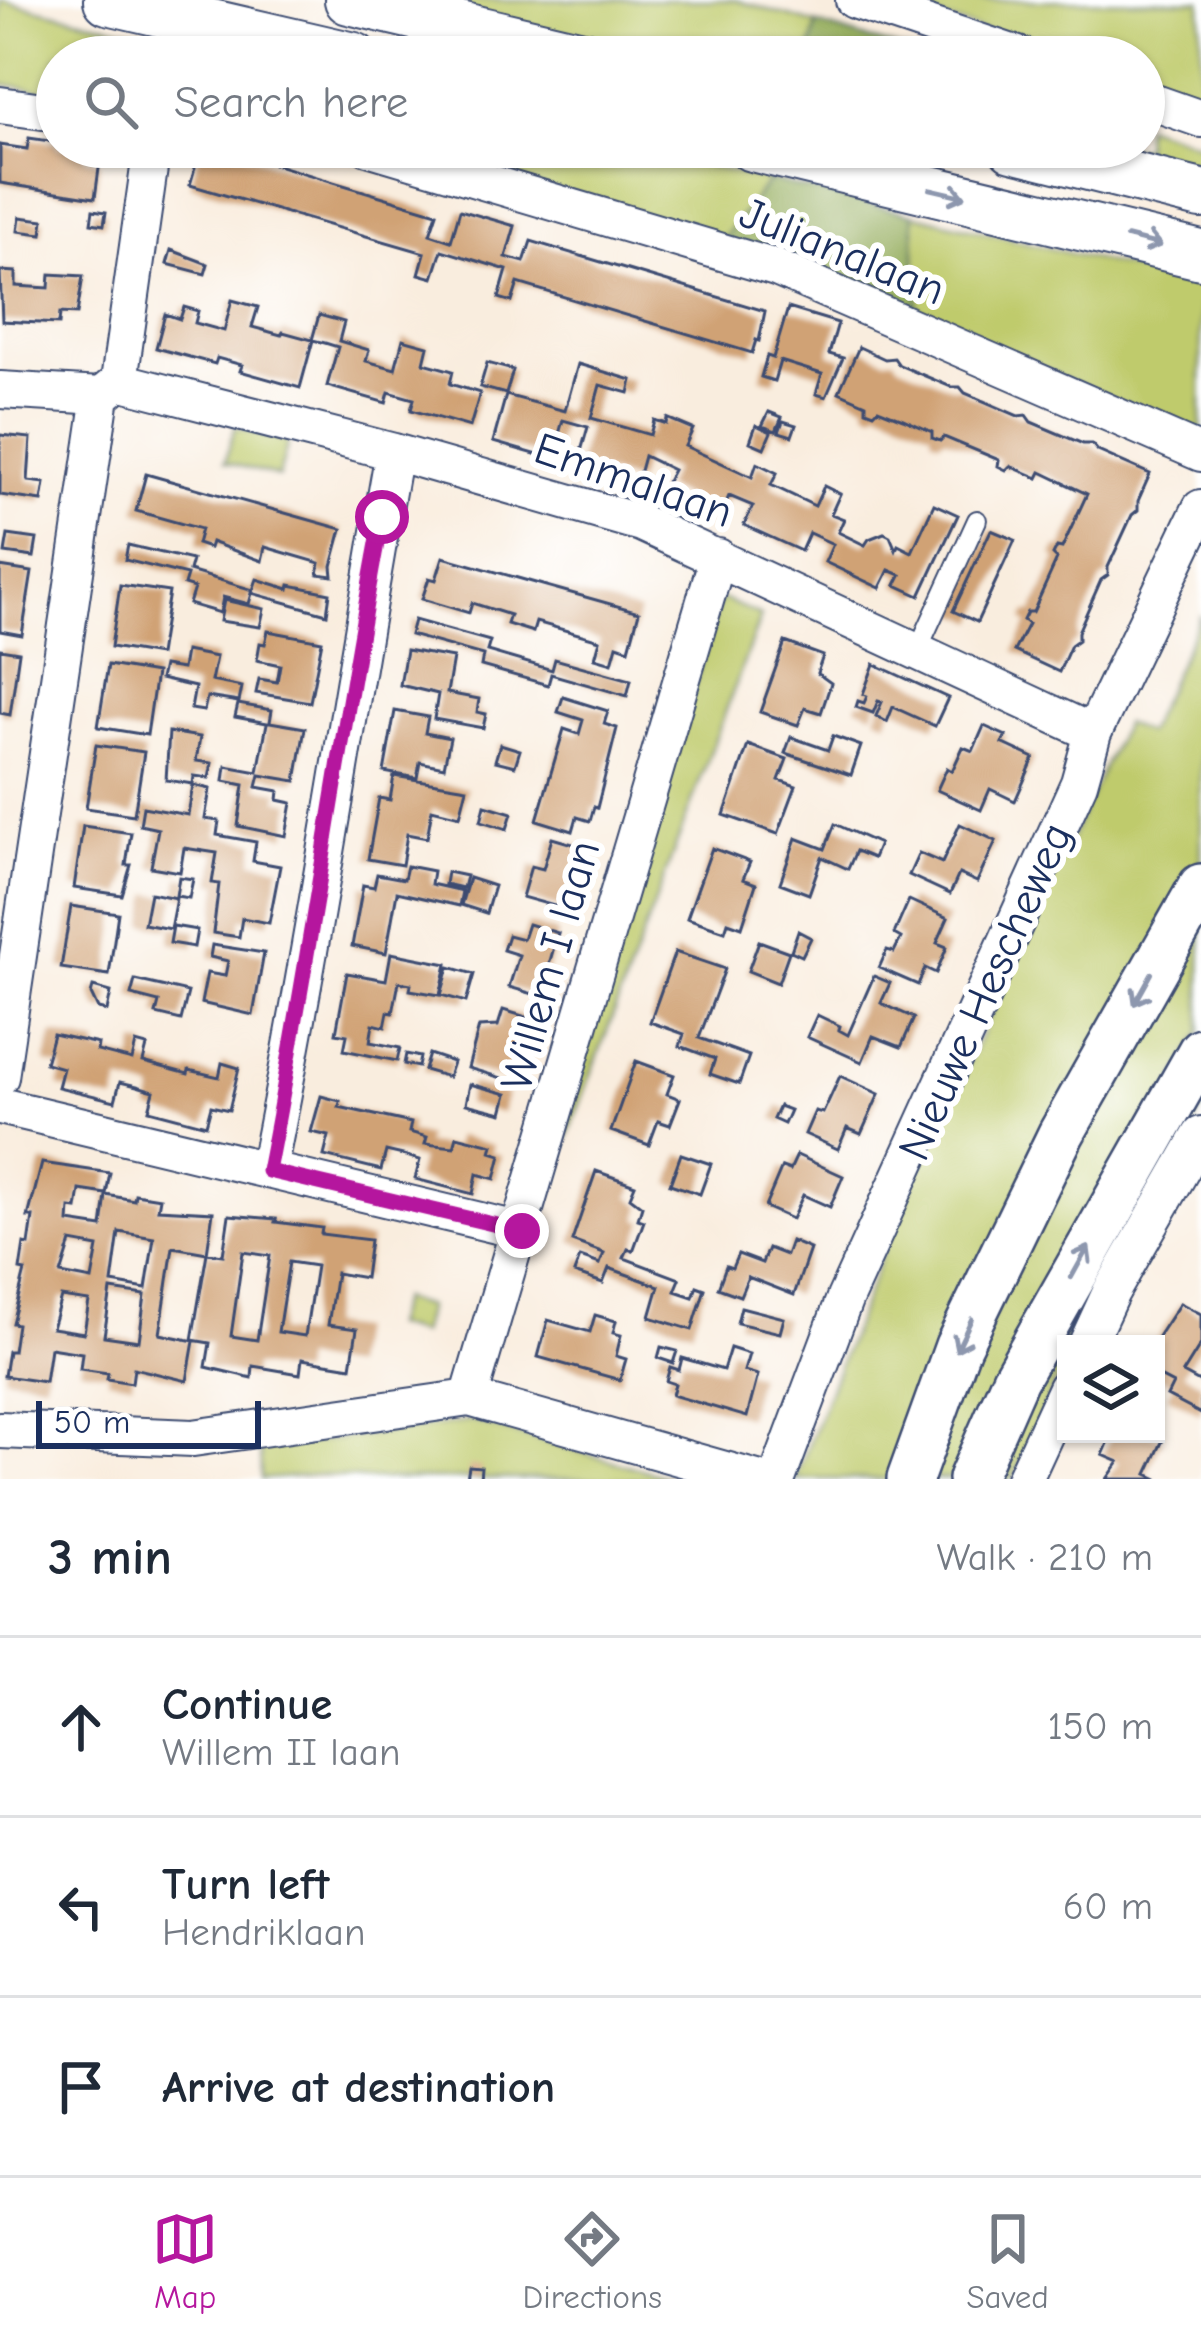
<!DOCTYPE html>
<html lang="en">
<head>
<meta charset="utf-8">
<style>
  :root { --surface:#fff; --page:#f6f6f7; --text:#1f2937; --muted:#747a83; --line:#e0e1e3; --accent:#b5179e }
  body { margin:0; font-family:"Comic Neue",sans-serif; background:var(--page); color:var(--text) }
  .controls { position:absolute; right:36px; bottom:36px; display:grid; overflow:hidden; border-radius:0px; box-shadow:0 3px 9px #0004 }
  .controls button { width:108px; height:108px; display:grid; place-items:center; padding:0; border:0; border-bottom:3px solid var(--line); background:var(--surface); color:var(--text); font:60px sans-serif }
  .scale { position:absolute; left:36px; bottom:30px; width:225px; box-sizing:border-box; padding-left:12px; border:6px solid #1b2f5e; border-top:0; font-size:33px; line-height:42px; white-space:nowrap; color:#1b2f5e; -webkit-text-stroke:9px #fff; paint-order:stroke }
  .stop { position:absolute; width:36px; height:36px; margin:-27px; border:9px solid #b5179e; border-radius:50%; background:#fff }
  .stop.end { background:#b5179e; border-color:#fff; box-shadow:0 3px 12px #0008 }
  .list { margin:0; padding:0; list-style:none }
  h2 { display:flex; justify-content:space-between; align-items:center; height:156px; margin:0; padding:0 48px; font-size:51px }
  h2 small { font-size:39px; font-weight:400; color:var(--muted) }
  .list li { display:grid; grid-template-columns:78px 1fr auto; gap:36px; align-items:center; box-sizing:border-box; height:180px; padding:0 48px; border-top:3px solid var(--line) }
  .list b { display:block; font-size:45px; white-space:nowrap }
  .list p { margin:0; font-size:39px; white-space:nowrap; color:var(--muted) }
  .list em { font-size:39px; font-style:normal; color:var(--muted) }
  .icon { flex:none; width:66px; height:66px; fill:none; stroke:currentColor; stroke-width:2; stroke-linecap:round; stroke-linejoin:round }
  .map { position:relative; flex:none; width:1201px; height:1479px; overflow:hidden }
  .search { position:absolute; background:var(--surface); box-shadow:0 3px 9px #0004; left:36px; right:36px; top:36px; height:132px; display:flex; align-items:center; gap:30px; box-sizing:border-box; padding:0 42px; border-radius:66px; color:var(--muted); font-size:45px }
  .sheet { height:696px; background:var(--surface) }
  nav { display:flex; justify-content:space-around; align-items:center; box-sizing:border-box; height:168px; border-top:3px solid var(--line); background:var(--surface); font-size:33px; color:var(--muted) }
  nav a { display:grid; justify-items:center; gap:6px }
  nav .on { color:var(--accent) }
  .map>svg:first-child { display:block }
  .green { fill:#bfcb6c; stroke:#6d7d65; stroke-width:3 }
  .forest { fill:#97af60; stroke:#596f5f; stroke-width:3 }
  .building { fill:#d0a274; fill-rule:evenodd }
  .lines { fill:none; stroke-linecap:round; stroke-linejoin:round }
  .service-casing { stroke:#3c4c71; stroke-width:22 }
  .minor-casing { stroke:#3c4c71; stroke-width:40 }
  .tertiary-casing { stroke:#3c4c71; stroke-width:50 }
  .secondary-casing { stroke:#3c4c71; stroke-width:52 }
  .service { stroke:#fff; stroke-width:18 }
  .minor { stroke:#fff; stroke-width:36 }
  .tertiary { stroke:#fff; stroke-width:45 }
  .secondary { stroke:#fff; stroke-width:48 }
  .oneway { stroke:#8d97ae }
  .route { stroke:#b5179e; stroke-width:15 }
  .labels { text-anchor:middle; stroke-width:12; stroke-linejoin:round; paint-order:stroke }
  .street-label { font-size:45px; fill:#1b2f5e; stroke:#fff }
</style>
</head>
<body>
<div class="map">
<svg width="1201" height="1479" viewBox="0 0 1201 1479">
  <rect width="100%" height="100%" fill="#fff"/>
  <filter id="ink" filterUnits="userSpaceOnUse"><feTurbulence type="fractalNoise" baseFrequency=".00833" numOctaves="2"/><feDisplacementMap in="SourceGraphic" scale="24" xChannelSelector="R" yChannelSelector="G"/><feConvolveMatrix kernelMatrix="1 2 1 2 8 2 1 2 1" color-interpolation-filters="sRGB"/></filter>
  <filter id="wash" filterUnits="userSpaceOnUse"><feTurbulence type="fractalNoise" baseFrequency=".004" numOctaves="4" result="noise"/><feDisplacementMap in="SourceGraphic" scale="48" xChannelSelector="R" yChannelSelector="G"/><feGaussianBlur stdDeviation="2.7" result="paint"/><feColorMatrix in="noise" values="0 0 0 0 0 0 0 0 0 0 0 0 0 0 0 0 0 1.4 0 .05"/><feComposite in="paint" operator="in"/></filter>
  <g filter="url(#wash)">
    <rect width="100%" height="100%" fill="#f9edde"/>
    <path class="green" d="M0,0H1L243,57H57V93L0,84Z
      M368,0H735L817,24L808,57H628Z
      M904,0L1201,1V98L1144,81V57H1068L902,6Z
      M1144,125L1201,144V180L1059,147H1144Z
      M386,147H628L769,180L721,242Z
      M913,214L1201,286V439L918,314Z
      M235,427L288,441L279,477L225,462Z
      M720,598L761,616L534,1228Z
      M1201,615V867L897,1479H795L895,1221L1124,723L1146,733Z
      M1201,904V1031L960,1479H917L935,1429Z
      M1201,1072V1112L1072,1344H1066V1357L1013,1479H980Z
      M400,1299L427,1307L420,1334L392,1326Z
      M472,1421L676,1479H364L321,1475L261,1479L260,1449Z"/>
    <path class="forest" d="M817,24L927,57H808Z
      M769,180L913,214L918,314L721,242Z"/>
    <g id="blocks">
      <path class="building" d="M29,138L57,142V147H86L85,158L100,161L95,198L0,183V145L27,149Z
        M201,147H217L437,213L430,234L451,241L460,210L515,226L506,257L524,262L531,241L765,311L759,341L756,340L752,353L518,283L512,302L499,298L507,270L442,250L433,278L419,274L425,253L190,185Z
        M93,210L106,212L104,225L91,223Z
        M20,217L44,220L42,234L18,231Z
        M171,250L208,264L205,274L167,264Z
        M0,271L16,272V286L32,287L49,288L50,274L83,276L77,314L60,313L59,324L2,321Z
        M232,300L258,307L252,327L281,335L283,332L312,340L319,315L344,322L339,341L369,350L366,361L395,369L403,339L428,346L424,363L453,371L450,384L480,393L470,427L411,410L414,399L389,392L386,403L327,386L338,347L325,343L313,340L300,388L240,371L242,365L217,358L215,364L156,348L165,314L180,319L184,307L198,311L195,323L224,331Z
        M788,308L838,323L829,354L843,358L826,397L816,394L822,374L780,361L774,381L761,377L767,356L773,358Z
        M859,347L885,359L894,358L899,365L951,387H960L965,393L1018,416L1026,415L1031,422L1083,444H1092L1098,451L1150,474L1138,501V510L1132,515L1108,567V575L1101,580L1078,632V640L1071,645L1059,672L1014,651L1028,624L1023,620L1027,612H1033L1057,559L1053,555L1057,547L1062,548L1087,494L1041,472L1038,478L1010,466L1006,470L998,466L999,460L944,437L940,441L932,438V432L903,419L878,409L874,413L866,410V404L839,392Z
        M487,363L513,370L506,394L480,387Z
        M578,364L632,380L629,393L600,385L591,418L650,435L654,420L666,424L667,418L693,429L685,446L752,477L757,463L777,473L771,485L815,506L824,486L840,494L831,514L844,519L838,532L865,545L869,539L884,533L890,536L896,550L898,545L912,552L934,504L958,515L920,596L896,585L901,575L889,570L880,588L825,562L833,544L809,533L801,551L744,525L753,506L729,496L721,514L664,487L673,470L644,456L637,482L577,465L588,427L563,420L552,459L493,442L506,395L565,411Z
        M769,412L782,417L776,431L762,426Z
        M783,421L796,425L792,436L779,432Z
        M756,425L771,432L764,448L750,442Z
        M0,435L31,438L28,481L45,483L42,501L0,495Z
        M146,474L342,529L332,566L333,576L318,574L320,563L265,547L262,561L211,542L209,548L197,544L201,529L136,511Z
        M991,530L1015,540L977,622L953,611Z
        M8,535L37,539L34,557L5,553Z
        M128,545L192,560L189,571L253,590L257,579L289,589L290,585L330,593L327,614L252,593L249,604L223,597L220,613L189,604L194,588L184,585L187,575L125,560Z
        M443,557L639,612L629,649L617,645L612,663L595,658L600,640L536,622L533,632L507,624L510,615L472,603L469,613L422,599L429,578L436,580Z
        M0,567L32,572L22,635L0,631Z
        M120,585L169,592L159,655L111,647Z
        M224,600L264,609L260,627L220,621Z
        M414,620L490,641L487,651L552,670L555,659L631,680L627,696L551,674L548,685L481,666L483,655L410,635Z
        M268,631L322,641L310,702L256,693L259,679L277,682L280,665L257,660L260,643L265,644Z
        M785,642L823,656L817,673L831,683L821,713L805,708L798,725L760,712Z
        M0,649L19,652L10,715L0,713Z
        M406,650L453,658L447,693L479,699L477,712L486,714L483,728L434,719L438,694L400,685Z
        M185,651L216,657L211,681L242,687L239,702L207,697L204,711L191,709L195,687L160,679L163,666L182,669Z
        M874,664L948,698L935,726L893,707L887,722L876,716L882,702L878,701L873,713L856,707L858,701L864,703L867,696L863,694Z
        M108,665L156,673L147,735L98,727Z
        M563,697L608,711L604,724L617,728L597,808L594,807L590,821L577,817L573,831L537,820L564,729L579,734L583,720L558,712Z
        M238,704L272,710L270,722L305,728L296,781L260,775L257,787L279,791L278,800L292,803L286,836L238,826L244,785L224,781L226,766L258,772L267,723L235,717Z
        M395,711L428,717L425,733L450,738L444,767L420,762L417,778L384,772Z
        M984,726L1006,736L1002,743L1034,758L1015,801L990,789L981,810L937,790L947,768L952,771L963,747L973,751Z
        M169,732L200,737L196,761L212,763L209,778L194,776L193,784L166,780Z
        M833,736L861,746L851,775L785,753L791,737L828,750Z
        M500,744L520,750L515,766L495,761Z
        M96,745L144,752L134,815L86,808Z
        M748,745L787,759L779,780L796,786L778,834L724,815Z
        M394,776L467,788L460,816L432,809L427,838L407,834L402,865L368,859L379,798L390,800Z
        M193,785L210,789L205,819L219,821L217,835L256,842L253,861L280,866L269,923L242,918L239,937L213,933L219,884L212,883L217,853L184,848L180,872L151,867L158,829L140,825L143,807L188,815Z
        M485,805L512,813L507,829L481,821Z
        M835,824L879,844L873,858L856,851L848,869L822,857L809,894L780,883L796,838L825,849Z
        M960,824L996,841L977,882L959,874L950,894L909,875L919,853L942,863Z
        M83,826L131,833L126,865H131L122,895L74,888Z
        M552,838L583,847L565,909L522,897L531,866L543,869Z
        M712,848L750,862L743,879L756,884L742,927L728,922L725,931L687,918Z
        M407,866L433,871L431,884L462,891L459,906L397,892L386,953L352,946L363,885L374,887L377,874L404,879Z
        M447,872L466,876L463,888L445,884Z
        M179,877L193,879L189,898L176,896Z
        M469,878L494,886L486,913L461,905Z
        M150,893L176,898L170,929L144,924Z
        M909,900L948,918L937,943L947,947L936,973L925,968L918,985L879,968L887,950L894,952L901,938L894,934Z
        M71,906L118,913L109,975L61,968Z
        M528,924L558,933L540,996L509,987L519,955L503,950L508,935L523,939Z
        M173,926L197,930L194,947L170,943Z
        M798,931L811,938L802,956L791,951Z
        M759,941L789,952L778,983L748,971Z
        M212,945L264,953L253,1015L201,1003L207,973L225,976L228,961L210,957Z
        M675,952L725,969L699,1038L749,1056L739,1084L710,1074L715,1059L680,1046L684,1034L650,1022Z
        M391,953L447,964L440,995L410,990L411,984L399,982L393,1013L388,1012L385,1027L373,1024L370,1042L400,1048L397,1061L344,1050L347,1035L336,1033L347,973L386,980Z
        M449,967L474,974L466,1002L441,995Z
        M874,976L890,983L881,1003L914,1018L901,1047L873,1036L862,1062L807,1037L817,1015L840,1026L839,1030L848,1035Z
        M135,980L188,992L181,1020L156,1014L159,1002L131,995Z
        M93,987L111,992L107,1011L98,1009L91,994Z
        M503,1010L533,1019L515,1082L468,1068L479,1027L498,1026Z
        M53,1034L98,1044L97,1051L132,1060L136,1043L147,1046L143,1062L188,1074L189,1070L219,1077L222,1063L239,1068L229,1110L211,1106L206,1125L149,1110L154,1091L137,1086L120,1082L115,1101L58,1087L63,1068L45,1063Z
        M406,1054L420,1057L418,1067L404,1064Z
        M429,1054L453,1062L448,1077L424,1070Z
        M636,1061L674,1075L667,1094L680,1099L670,1125L658,1121L649,1145L611,1131Z
        M840,1076L879,1094L861,1134L847,1128L838,1149L805,1134L815,1111L823,1113Z
        M470,1084L507,1094L502,1113L466,1104Z
        M321,1096L340,1101L339,1107L411,1123L409,1132L427,1137L425,1144L454,1147L457,1136L493,1145L491,1152L501,1155L495,1179L477,1174L473,1194L415,1179L420,1160L403,1155L386,1151L381,1170L324,1156L329,1136L311,1132Z
        M779,1106L790,1110L784,1124L773,1119Z
        M681,1154L711,1164L700,1194L670,1184Z
        M797,1155L843,1176L830,1207L803,1195L792,1219L765,1207L782,1167L790,1170Z
        M42,1163L110,1173L106,1194L80,1190L77,1209L70,1208L69,1222L102,1227L106,1195L134,1200L135,1194L160,1198L158,1209L213,1212L207,1253L173,1247L160,1334L194,1341L187,1381L134,1368L132,1383L107,1379L108,1373L80,1369L82,1353L50,1348L45,1382L4,1376L8,1351H13L17,1324L12,1323L25,1271L20,1270L24,1244L29,1245L33,1217H28ZM119,1232L154,1238L146,1289L112,1283ZM71,1242L98,1247L92,1280L61,1274ZM111,1290L145,1295L139,1341L104,1336ZM61,1297L89,1301L84,1333L52,1328Z
        M596,1171L635,1185L630,1197L642,1206L638,1219L644,1221L633,1251L628,1249L624,1258L680,1279L675,1291L693,1297L697,1286L705,1289L692,1330L650,1317L659,1286L609,1268L603,1283L574,1273L580,1257L600,1264L604,1253L572,1241Z
        M229,1215L276,1219L275,1222L322,1228L321,1234L370,1240L365,1278L336,1273L328,1325L357,1329L351,1367L302,1359L300,1374L253,1366L252,1378L206,1367L210,1343L192,1340L207,1253L223,1255ZM243,1252L270,1256L257,1340L231,1336ZM289,1262L316,1266L305,1336L278,1332Z
        M791,1241L810,1249L794,1295L748,1277L740,1296L718,1288L726,1266L732,1268L738,1254L762,1263L768,1248L786,1255Z
        M1180,1303L1201,1314V1344L1183,1373L1201,1383V1414L1167,1396L1173,1384L1156,1375V1344H1153Z
        M741,1307L784,1318L780,1333L737,1323Z
        M595,1315L616,1321L613,1333L621,1335L616,1356L626,1359L620,1380L538,1357L548,1320L590,1332Z
        M661,1347L677,1351L673,1363L658,1358Z
        M730,1348L749,1354L744,1371L758,1375L747,1417L672,1395L675,1384L666,1381L670,1367L679,1370L682,1358L723,1370Z
        M1112,1434H1150L1163,1440L1147,1474L1158,1479H1107L1119,1462L1103,1455Z
        M469,1466L481,1467L480,1479L467,1478Z"/>
    </g>
  </g>
  <g filter="url(#ink)">
    <use href="#blocks" fill-opacity="0" stroke="#3c4c71" stroke-width="3"/>
    <g class="lines">
      <defs>
        <path id="service" d="M917,651L977,520"/>
        <path id="minor" d="M854,0L1024,57
          M1144,99L1201,119
          M0,105L57,113
          M368,147L776,268L1201,453
          M119,381L394,452L641,523L1093,733
          M0,390L101,396
          M0,1077L101,396L119,381L152,147
          M0,1106L522,1231
          M268,1170C316,932 351,691 394,452
          M1087,1344L1111,1292L1201,1135
          M469,1398L718,557
          M0,1430L193,1438L469,1398L757,1479
          M777,1479L845,1298L1079,783L1093,733L1201,508
          M1024,1479L1066,1388"/>
        <path id="tertiary" d="M910,1479L958,1346L1061,1134L1201,887
          M971,1479L1015,1379L1201,1051"/>
        <path id="secondary" d="M108,0L354,57
          M349,0L591,57
          M752,147L1201,255
          M1013,147L1201,194"/>
      </defs>
      <use href="#service" class="service-casing"/>
      <use href="#minor" class="minor-casing"/>
      <use href="#tertiary" class="tertiary-casing"/>
      <use href="#secondary" class="secondary-casing"/>
      <use href="#service" class="service"/>
      <use href="#minor" class="minor"/>
      <use href="#tertiary" class="tertiary"/>
      <use href="#secondary" class="secondary"/>
    </g>
    <defs><path id="oneway-shaft" d="M-6 0H5M1.5-3L5.5 0L1.5 3" fill="none" stroke-width="1.6" stroke-linecap="round" stroke-linejoin="round" transform="scale(3)"/></defs>
    <g class="oneway">
      <use href="#oneway-shaft" transform="translate(948 193) rotate(13)"/>
      <use href="#oneway-shaft" transform="translate(1144 241) rotate(14)"/>
      <use href="#oneway-shaft" transform="translate(1143 989) rotate(119)"/>
      <use href="#oneway-shaft" transform="translate(1080 1262) rotate(-61)"/>
      <use href="#oneway-shaft" transform="translate(964 1335) rotate(115)"/>
    </g>
  </g>
  <g class="lines" filter="url(#ink)">
    <path class="route" d="M382,517C340,734 311,953 268,1171L522,1231"/>
  </g>
  <g class="labels">
    <g class="street-label">
      <text transform="translate(843 250) rotate(22)" y="16">Julianalaan</text>
      <text transform="translate(634 479) rotate(19)" y="16">Emmalaan</text>
      <text transform="translate(549 965) rotate(-74)" y="16">Willem I laan</text>
      <text transform="translate(984 991) rotate(-66)" y="16">Nieuwe Hescheweg</text>
    </g>
  </g>
</svg>
<div class="controls">
<button><svg class="icon" aria-label="layers" viewBox="0 0 24 24"><path d="M12 4l9 5-9 5-9-5zM3 14l9 5 9-5"/></svg></button>
</div>
<div class="scale">50 m</div>
<div class="stop" style="left:382px;top:517px"></div>
<div class="stop end" style="left:522px;top:1231px"></div>
<div class="search"><svg class="icon" aria-label="search" viewBox="0 0 24 24"><circle cx="10" cy="10" r="6"/><path d="M15 15l6 6"/></svg>Search here</div>
</div>
<section class="sheet">
<h2>3 min<small>Walk · 210 m</small></h2>
<ul class="list">
<li><svg class="icon" aria-label="ahead" viewBox="0 0 24 24"><path d="M12 20V5M6 11l6-6 6 6"/></svg><div><b>Continue</b><p>Willem II laan</p></div><em>150 m</em></li>
<li><svg class="icon" aria-label="left" viewBox="0 0 24 24"><path d="M17 20v-9H6M10 6l-5 5 5 5"/></svg><div><b>Turn left</b><p>Hendriklaan</p></div><em>60 m</em></li>
<li><svg class="icon" aria-label="arrive" viewBox="0 0 24 24"><path d="M6 21V4h12l-3 4 3 4H6"/></svg><div><b>Arrive at destination</b></div></li>
</ul>
</section>
<nav>
<a class="on"><svg class="icon" aria-label="map" viewBox="0 0 24 24"><path d="M3 6l6-2 6 2 6-2v14l-6 2-6-2-6 2zM9 4v14M15 6v14"/></svg>Map</a>
<a><svg class="icon" aria-label="directions" viewBox="0 0 24 24"><path d="M12 3l9 9-9 9-9-9zM9 14v-3h6M13 9l2 2-2 2"/></svg>Directions</a>
<a><svg class="icon" aria-label="saved" viewBox="0 0 24 24"><path d="M7 4h10v16l-5-4-5 4z"/></svg>Saved</a>
</nav>
</body>
</html>
